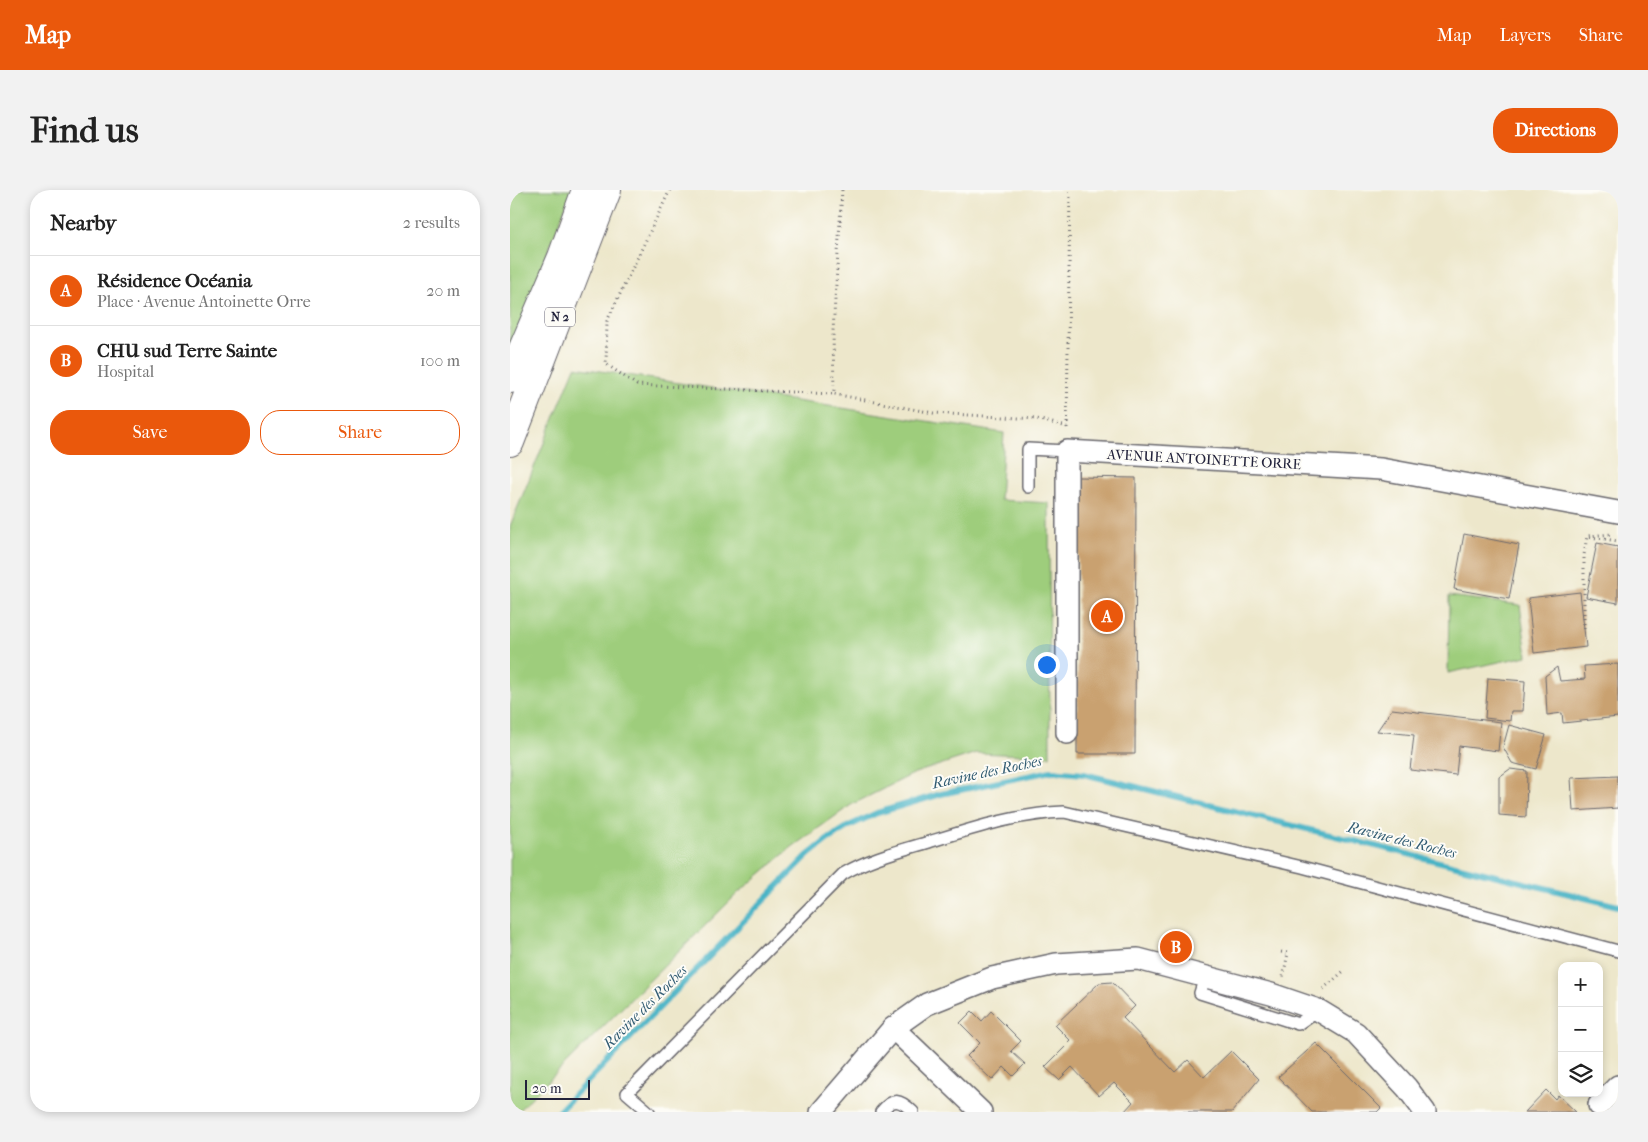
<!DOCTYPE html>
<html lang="en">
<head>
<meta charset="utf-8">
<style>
  :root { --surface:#fff; --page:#f2f2f2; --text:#222; --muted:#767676; --line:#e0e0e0; --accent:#ea580c }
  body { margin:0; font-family:"IM FELL French Canon",serif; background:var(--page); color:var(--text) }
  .controls { position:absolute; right:15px; bottom:15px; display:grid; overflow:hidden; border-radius:10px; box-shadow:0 2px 8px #0003 }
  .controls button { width:45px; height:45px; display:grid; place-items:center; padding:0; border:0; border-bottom:1px solid var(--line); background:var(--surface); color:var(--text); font:25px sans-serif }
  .scale { position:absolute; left:15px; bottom:12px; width:65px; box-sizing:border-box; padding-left:5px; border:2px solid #22223b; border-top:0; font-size:14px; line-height:18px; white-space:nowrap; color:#22223b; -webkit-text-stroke:4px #fdfcf7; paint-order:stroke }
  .you { position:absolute; left:536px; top:474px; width:18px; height:18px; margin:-12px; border:4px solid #fff; border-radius:50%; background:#1a73e8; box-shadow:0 0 0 8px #1a73e833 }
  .badge { display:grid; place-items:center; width:32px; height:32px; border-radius:50%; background:var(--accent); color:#fff; font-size:16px; font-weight:700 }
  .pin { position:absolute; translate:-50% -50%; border:2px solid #fff; box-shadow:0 1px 5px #0006 }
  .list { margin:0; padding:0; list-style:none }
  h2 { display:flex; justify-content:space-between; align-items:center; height:65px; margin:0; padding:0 20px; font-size:21px }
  h2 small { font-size:16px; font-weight:400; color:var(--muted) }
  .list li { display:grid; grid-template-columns:32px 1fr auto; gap:15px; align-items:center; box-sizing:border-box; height:70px; padding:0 20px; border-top:1px solid var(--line) }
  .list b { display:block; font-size:19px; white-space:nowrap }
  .list p { margin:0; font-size:16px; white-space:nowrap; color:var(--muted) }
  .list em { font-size:16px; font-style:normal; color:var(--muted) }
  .actions { display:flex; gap:10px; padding:15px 20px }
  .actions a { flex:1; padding:11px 0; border:1px solid var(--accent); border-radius:20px; text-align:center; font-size:18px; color:var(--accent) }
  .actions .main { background:var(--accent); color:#fff }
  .icon { flex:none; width:28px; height:28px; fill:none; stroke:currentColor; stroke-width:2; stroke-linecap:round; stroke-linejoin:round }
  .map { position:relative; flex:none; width:1108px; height:922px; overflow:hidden; border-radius:20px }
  header { display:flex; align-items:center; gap:30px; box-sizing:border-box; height:70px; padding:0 25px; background:var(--accent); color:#fff }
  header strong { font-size:24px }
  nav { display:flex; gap:28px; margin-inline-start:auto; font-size:18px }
  .intro { display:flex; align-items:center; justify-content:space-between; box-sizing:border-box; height:120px; padding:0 30px }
  h1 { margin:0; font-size:35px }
  .button { padding:12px 22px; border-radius:20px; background:var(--accent); color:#fff; font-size:18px; font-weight:700 }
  main { display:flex; gap:30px; padding:0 30px }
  aside { flex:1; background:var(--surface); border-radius:20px; box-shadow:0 2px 8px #0003 }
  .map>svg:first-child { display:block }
  .grass { fill:#9ecd7b; stroke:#60785b }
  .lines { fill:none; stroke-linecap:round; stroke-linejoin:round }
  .stream { stroke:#49b4c6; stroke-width:6 }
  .building { fill:#c9a16f }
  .lane-casing { stroke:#69676d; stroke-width:14 }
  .street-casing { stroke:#69676d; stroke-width:24 }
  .primary-casing { stroke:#69676d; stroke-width:30 }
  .path { stroke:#69676d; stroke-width:3; stroke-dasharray:1 4; stroke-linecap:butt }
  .lane { stroke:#fff; stroke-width:11 }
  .street { stroke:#fff; stroke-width:21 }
  .primary { stroke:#fff; stroke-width:28 }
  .labels { text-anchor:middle; stroke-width:4; stroke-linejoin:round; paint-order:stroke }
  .shield { fill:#fdfcf7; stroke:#646373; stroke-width:1 }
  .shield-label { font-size:12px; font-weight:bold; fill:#22223b }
  .street-label { font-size:14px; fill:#22223b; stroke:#fdfcf7 }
  .water-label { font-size:15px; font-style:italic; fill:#325c73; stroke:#fdfcf7 }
</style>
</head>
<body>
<header>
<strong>Map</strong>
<nav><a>Map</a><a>Layers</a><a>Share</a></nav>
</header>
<div class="intro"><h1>Find us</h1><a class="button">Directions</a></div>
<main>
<aside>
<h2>Nearby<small>2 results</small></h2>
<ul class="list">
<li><span class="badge">A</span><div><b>Résidence Océania</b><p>Place · Avenue Antoinette Orre</p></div><em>20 m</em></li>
<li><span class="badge">B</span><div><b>CHU sud Terre Sainte</b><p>Hospital</p></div><em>100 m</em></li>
</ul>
<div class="actions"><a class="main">Save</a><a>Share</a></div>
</aside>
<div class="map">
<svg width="1108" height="922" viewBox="0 0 1108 922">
  <rect width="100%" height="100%" fill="#fdfcf7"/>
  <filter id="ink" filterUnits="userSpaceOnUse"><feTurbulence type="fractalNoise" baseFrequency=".02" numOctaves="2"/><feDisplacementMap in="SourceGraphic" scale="10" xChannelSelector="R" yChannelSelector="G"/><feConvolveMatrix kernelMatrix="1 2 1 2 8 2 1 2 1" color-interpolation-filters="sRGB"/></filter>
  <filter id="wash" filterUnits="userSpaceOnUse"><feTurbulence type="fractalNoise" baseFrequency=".0096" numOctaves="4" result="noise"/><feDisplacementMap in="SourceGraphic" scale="20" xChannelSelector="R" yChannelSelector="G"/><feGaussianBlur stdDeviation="1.12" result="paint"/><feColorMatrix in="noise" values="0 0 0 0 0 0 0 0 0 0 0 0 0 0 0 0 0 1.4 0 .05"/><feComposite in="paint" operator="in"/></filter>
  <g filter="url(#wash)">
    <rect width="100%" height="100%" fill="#ede7cb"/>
    <path class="grass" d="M0,0H62L0,160Z
      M65,177L494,243L490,310L539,313L540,566L466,563L405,583L341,615L282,657L228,703L7,922H0V336Z
      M939,406L1010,415L1017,466L938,483Z"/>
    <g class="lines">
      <path class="stream" d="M48,922L297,666L317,650L339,636L367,623L431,604L541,581L574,584L1108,716"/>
    </g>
    <g id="blocks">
      <path class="building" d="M568,287L626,288L625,564H567Z
        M954,344L1009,355L999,409L944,399Z
        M1087,353L1108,357V413L1076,407Z
        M1070,402L1076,457L1024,463L1018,408Z
        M1108,474V527L1053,533L1052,523L1037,525L1035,486L1047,477L1050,491L1075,489L1074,476Z
        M978,488L1015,491L1013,521H1001L1000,531L975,528Z
        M882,519L991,532L988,561L949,556L946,585L900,580L904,545L867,541Z
        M999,535L1036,545L1026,579L1002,573L993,557Z
        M1000,579L1017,581L1016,627L989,625V587Z
        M1108,586V618L1063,621L1061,588Z
        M602,792L625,816L613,828L665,882L678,870L694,887L721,861L749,889L722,922H614L623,912L604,893L589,906L562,877L549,890L535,877L561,851L545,835L589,793Z
        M462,821L472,831L481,821L511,851L501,861L515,874L503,886L494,877L482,890L457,866L470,853L450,833Z
        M806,853L871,918L867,922H802L768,887Z
        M1036,900L1045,909L1048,905L1066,922H1015Z"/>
    </g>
  </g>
  <g filter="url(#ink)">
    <use href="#blocks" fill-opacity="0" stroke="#69676d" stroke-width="1"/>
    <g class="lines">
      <defs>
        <path id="lane" d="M518,297V259L557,261
          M695,787L690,803L788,834L808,820
          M139,922L117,903L333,684C360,668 389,661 419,652C464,638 507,624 554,622L792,677L1108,761
          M371,922C383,907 390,909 403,922"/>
        <path id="street" d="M557,543V261L871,279L1108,322
          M383,838L471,922
          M1089,915L1108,896
          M311,922L383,838L417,814L482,788L546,774L628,769L761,804L808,820L846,843L897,898L915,922"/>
        <path id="primary" d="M0,189L52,67L76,0
          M0,252L97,0"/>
      </defs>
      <use href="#lane" class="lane-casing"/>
      <use href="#street" class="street-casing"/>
      <use href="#primary" class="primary-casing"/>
      <path class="path" d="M160,0L97,131L96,174L127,195L324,204
        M332,0L323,141L324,204L423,223L527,229L557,237
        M557,238L560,0
        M1080,347L1108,351
        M1074,439V365L1077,346L1103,344
        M771,762L778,763L773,787
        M813,799L835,780"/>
      <use href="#lane" class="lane"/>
      <use href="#street" class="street"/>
      <use href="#primary" class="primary"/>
    </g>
  </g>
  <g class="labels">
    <rect class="shield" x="35" y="117.5" width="30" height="19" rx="4"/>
    <g class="shield-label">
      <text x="50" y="131">N 2</text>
    </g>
    <g class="street-label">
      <text transform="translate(694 269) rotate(3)" y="5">AVENUE ANTOINETTE ORRE</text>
    </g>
    <g class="water-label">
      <text transform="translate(477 582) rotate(-12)" y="5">Ravine des Roches</text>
      <text transform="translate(892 650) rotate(14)" y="5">Ravine des Roches</text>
      <text transform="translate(135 817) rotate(-45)" y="5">Ravine des Roches</text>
    </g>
  </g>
</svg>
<div class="controls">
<button>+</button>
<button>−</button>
<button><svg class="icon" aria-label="layers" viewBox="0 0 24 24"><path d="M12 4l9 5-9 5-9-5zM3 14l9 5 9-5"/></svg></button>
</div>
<div class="scale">20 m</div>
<div class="you"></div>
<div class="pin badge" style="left:597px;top:426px">A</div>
<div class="pin badge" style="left:666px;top:757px">B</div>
</div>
</main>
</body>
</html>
